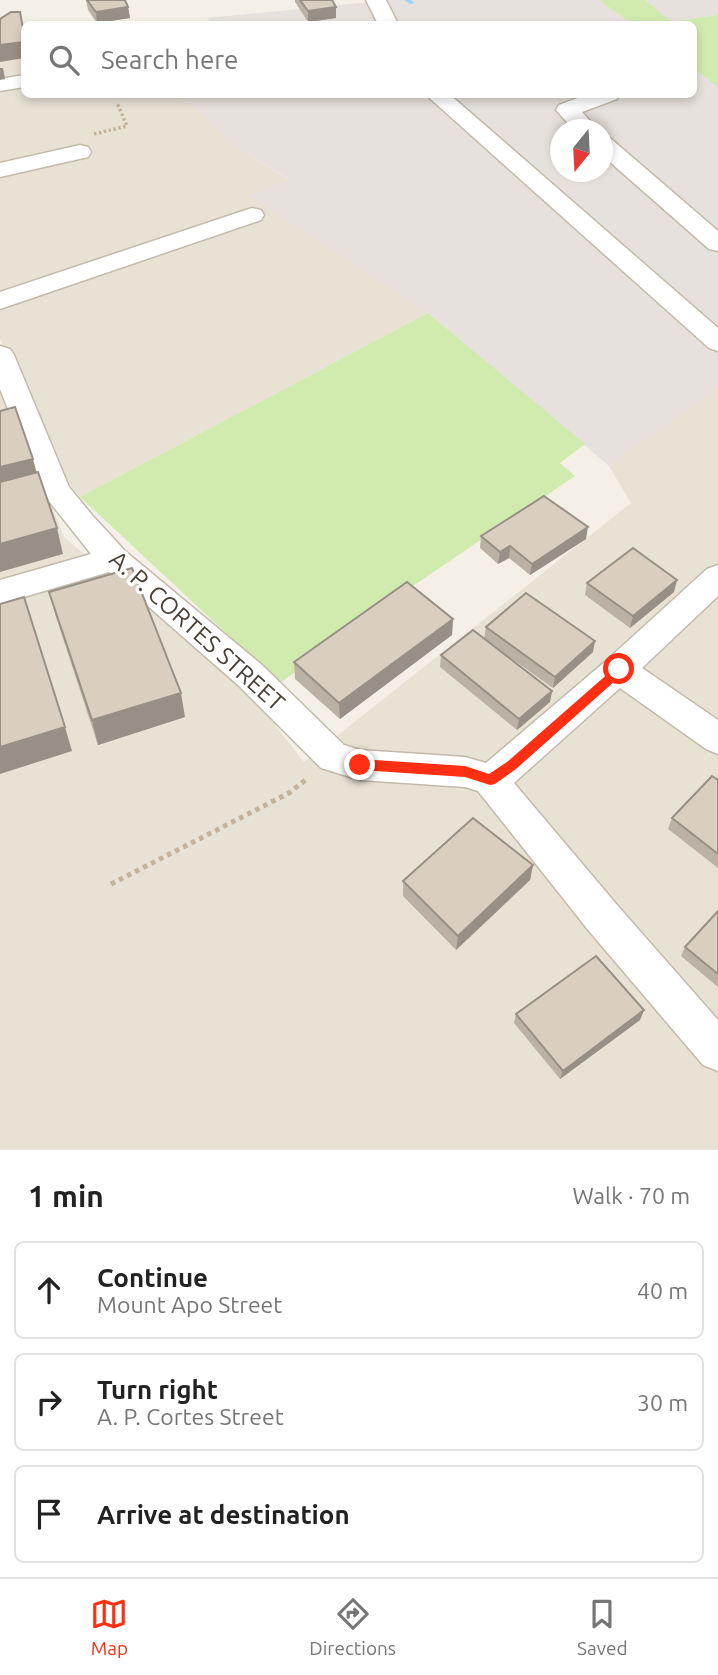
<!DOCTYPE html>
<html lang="en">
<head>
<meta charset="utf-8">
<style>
  :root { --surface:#fff; --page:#f6f6f6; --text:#222; --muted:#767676; --line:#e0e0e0; --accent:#ff2f13 }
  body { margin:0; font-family:Ubuntu,sans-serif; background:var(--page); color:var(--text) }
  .compass { position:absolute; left:550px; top:119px; width:63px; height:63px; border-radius:50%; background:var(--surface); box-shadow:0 4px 10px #0003; rotate:198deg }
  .stop { position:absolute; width:21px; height:21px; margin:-16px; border:5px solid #ff2f13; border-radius:50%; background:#fff }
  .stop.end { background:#ff2f13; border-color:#fff; box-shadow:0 2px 7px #0008 }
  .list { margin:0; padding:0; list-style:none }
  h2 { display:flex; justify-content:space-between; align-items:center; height:91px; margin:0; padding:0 28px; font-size:30px }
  h2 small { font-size:23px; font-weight:400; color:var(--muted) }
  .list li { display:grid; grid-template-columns:46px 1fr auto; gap:21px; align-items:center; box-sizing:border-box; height:98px; margin:0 14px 14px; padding:0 14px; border:2px solid var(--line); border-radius:10px }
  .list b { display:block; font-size:26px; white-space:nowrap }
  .list p { margin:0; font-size:23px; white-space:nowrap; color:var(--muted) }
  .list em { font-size:23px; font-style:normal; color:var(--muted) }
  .icon { flex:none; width:38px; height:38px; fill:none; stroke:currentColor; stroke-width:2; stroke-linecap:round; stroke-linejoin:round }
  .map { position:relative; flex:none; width:718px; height:1150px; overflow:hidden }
  .search { position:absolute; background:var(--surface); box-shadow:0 4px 10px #0003; left:21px; right:21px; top:21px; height:77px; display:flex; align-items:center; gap:18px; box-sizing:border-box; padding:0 24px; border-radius:10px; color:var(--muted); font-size:26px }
  .sheet { height:427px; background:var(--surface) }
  nav { display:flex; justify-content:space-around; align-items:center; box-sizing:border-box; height:98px; border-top:2px solid var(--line); background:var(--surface); font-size:19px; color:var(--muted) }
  nav a { display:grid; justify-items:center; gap:4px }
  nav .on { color:var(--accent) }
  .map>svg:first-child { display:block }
  .residential { fill:#e8e2d5 }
  .industrial { fill:#e6e1dc; fill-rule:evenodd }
  .green { fill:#d1eaae }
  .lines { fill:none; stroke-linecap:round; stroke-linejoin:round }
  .stream { fill:#a1d4f3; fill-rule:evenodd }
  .minor-casing { stroke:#c3baac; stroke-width:3 }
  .path-far1 { stroke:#c2b39a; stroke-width:3.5; stroke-dasharray:2.5 2.5; stroke-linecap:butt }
  .path { stroke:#c2b39a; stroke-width:5; stroke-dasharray:4.5 4.5; stroke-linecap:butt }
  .minor { fill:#fff; fill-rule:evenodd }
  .wall { fill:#bbb1a4 }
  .shaded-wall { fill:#989086 }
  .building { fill:#d9cebf; stroke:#989086; stroke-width:2 }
  .route { fill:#ff2f13 }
  .labels { text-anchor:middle; stroke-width:7; stroke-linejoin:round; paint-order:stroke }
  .street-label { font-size:24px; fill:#484036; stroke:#fff }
</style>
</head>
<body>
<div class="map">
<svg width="718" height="1150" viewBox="0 0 718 1150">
  <rect width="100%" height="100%" fill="#f4f0e7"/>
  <path class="residential" d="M24,48V94L183,95L237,147L291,181L250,195L428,313L80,497L55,468L0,338V51Z
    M0,379L64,537L257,702L304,762L631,503L609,466L718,387V1150H0Z"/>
  <path class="industrial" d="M391,0H599L632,24H212L207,18Z
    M645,0H718V15L670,22Z
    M694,69L718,87V387L609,466L428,313L249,195L290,180L237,147L183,95L694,94ZM560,130H602V172H560Z"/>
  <path class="green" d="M599,0H645L671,22L718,15V87L694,69V24H632Z
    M428,313L585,444L560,463L575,476L407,590L280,683L80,497Z"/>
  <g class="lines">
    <path class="stream" d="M404,0H411L415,3L410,4Z"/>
    <defs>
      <path id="minor" d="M366,0H386L398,24H378Z
        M24,75V87L0,91V79Z
        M425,94H449L718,328V351L709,348Z
        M588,94H619L617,99L582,112L598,130H574L556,110L559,105Z
        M602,136L610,138L718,231V251L709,249L602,155Z
        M80,145L88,147L91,152L88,157L0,177V163Z
        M252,208L261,210L264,215L261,220L0,309V292Z
        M0,346L10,349L14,355L69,487L92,515L125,551L262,665L344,745L360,750L465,757L486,763L607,660L707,569L718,565V596L642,668L718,720V754L706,749L620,688L514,783L617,905L718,1020V1071L703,1065L589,931L478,791L465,787L360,780L321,768L238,685L109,572L0,604V580L91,554L41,491L0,389Z"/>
    </defs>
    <use href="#minor" class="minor-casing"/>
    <path class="path-far1" d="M94,134L127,126L117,103"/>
    <path class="path" d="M111,884L289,793L308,778"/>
    <use href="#minor" class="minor"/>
  </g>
  <path class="wall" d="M86,0L128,7L130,18L97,23L88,10Z
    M295,0H332L336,7V18L308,22L295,2Z
    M481,536L586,539L530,575L509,558L498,564L480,548Z
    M587,583L674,592L630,628L585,595Z
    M49,592L185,717L98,745L56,617Z
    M453,619L452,635L340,719L295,679L294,662Z
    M486,627L593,652L553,688L484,639Z
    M441,655L552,691L550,702L517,730L440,667Z
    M718,780V868L668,829L672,818Z
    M533,865L530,880L456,950L403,896V881Z
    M718,911V987L681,956L685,947Z
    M644,1010L640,1020L560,1079L514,1023L516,1014Z"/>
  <path class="shaded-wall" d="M128,7L130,18L97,23L96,12Z
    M336,7V18L308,22V11Z
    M24,42V58L0,62V45Z
    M0,68H3L5,79L0,80Z
    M33,459L40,485L0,495V467Z
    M588,527L586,539L530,575L532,564Z
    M57,528L63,554L0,572V544Z
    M510,546L509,558L498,564L500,552Z
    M677,580L674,592L630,628L633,616Z
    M453,619L452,635L340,719L339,703Z
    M595,641L593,652L553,688L555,677Z
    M552,691L550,702L517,730L519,719Z
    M181,693L185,717L98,745L92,720Z
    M65,727L72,751L0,774V747Z
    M533,865L530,880L456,950L458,936Z
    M644,1010L640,1020L560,1079L563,1071Z"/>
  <path class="building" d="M87,0H125L128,7L96,12Z
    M300,0H332L336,7L308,11Z
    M11,12H20L24,34V42L0,45V19Z
    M15,407L33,459L0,467V411Z
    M38,472L57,528L0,544V482Z
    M544,496L588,527L532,564L510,546L500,552L481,536Z
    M633,548L677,580L633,616L587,583Z
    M132,568L181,693L92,720L49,592Z
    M407,582L453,619L339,703L294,662Z
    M526,593L595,641L555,677L486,627Z
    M24,597L65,727L0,747V604Z
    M473,630L552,691L519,719L441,655Z
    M712,776L718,780V854L672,818Z
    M473,818L533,865L458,936L403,881Z
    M718,911V974L685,947Z
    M596,956L644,1010L563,1071L516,1014Z"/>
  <path class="route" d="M619,664L624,666V673L516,769L495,784L490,785L465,777L360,770L354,765L360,759L465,766L489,774L507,762Z"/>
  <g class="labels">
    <g class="street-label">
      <text transform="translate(197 631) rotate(42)" y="8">A. P. CORTES STREET</text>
    </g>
  </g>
</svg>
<svg class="compass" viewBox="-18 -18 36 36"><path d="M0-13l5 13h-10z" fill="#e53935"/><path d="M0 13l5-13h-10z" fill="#767676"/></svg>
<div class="stop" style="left:619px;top:669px"></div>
<div class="stop end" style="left:360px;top:765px"></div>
<div class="search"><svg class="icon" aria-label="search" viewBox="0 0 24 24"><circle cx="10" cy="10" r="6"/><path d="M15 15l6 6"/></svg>Search here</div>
</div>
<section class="sheet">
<h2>1 min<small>Walk · 70 m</small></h2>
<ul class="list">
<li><svg class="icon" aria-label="ahead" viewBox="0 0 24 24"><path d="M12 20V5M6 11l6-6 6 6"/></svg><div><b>Continue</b><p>Mount Apo Street</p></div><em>40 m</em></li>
<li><svg class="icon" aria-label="right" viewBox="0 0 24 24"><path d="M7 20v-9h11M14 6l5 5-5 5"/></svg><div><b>Turn right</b><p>A. P. Cortes Street</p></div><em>30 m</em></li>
<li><svg class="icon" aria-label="arrive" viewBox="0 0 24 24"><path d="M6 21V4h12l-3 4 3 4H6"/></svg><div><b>Arrive at destination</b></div></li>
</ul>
</section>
<nav>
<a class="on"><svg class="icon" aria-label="map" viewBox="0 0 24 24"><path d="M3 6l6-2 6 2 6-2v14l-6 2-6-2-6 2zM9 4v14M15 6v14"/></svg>Map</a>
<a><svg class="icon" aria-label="directions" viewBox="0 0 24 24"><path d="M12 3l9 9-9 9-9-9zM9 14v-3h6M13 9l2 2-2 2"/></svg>Directions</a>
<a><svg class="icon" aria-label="saved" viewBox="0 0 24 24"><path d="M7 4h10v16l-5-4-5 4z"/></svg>Saved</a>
</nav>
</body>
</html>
